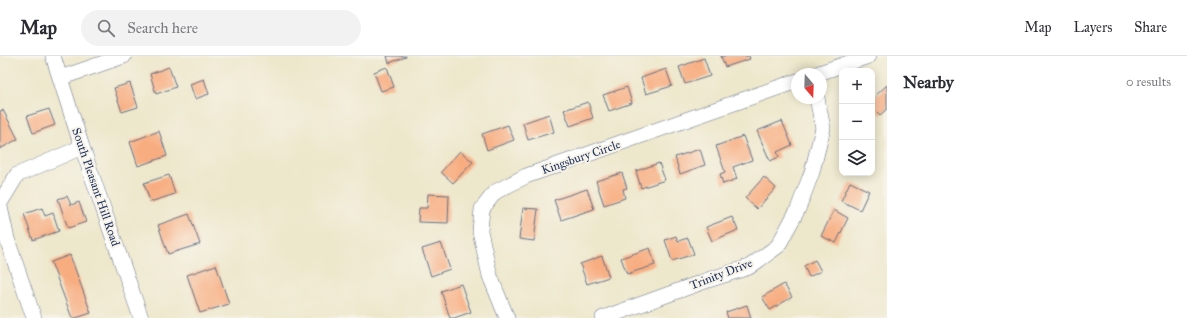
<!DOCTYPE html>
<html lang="en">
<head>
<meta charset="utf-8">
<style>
  :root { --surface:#fff; --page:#f2f2f3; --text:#2b2b33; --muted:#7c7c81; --line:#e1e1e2 }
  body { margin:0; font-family:"IM FELL Great Primer",serif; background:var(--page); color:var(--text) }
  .controls { position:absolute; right:12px; top:12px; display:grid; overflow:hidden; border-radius:8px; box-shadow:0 2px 10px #0003 }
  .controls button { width:36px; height:36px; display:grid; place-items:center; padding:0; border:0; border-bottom:1px solid var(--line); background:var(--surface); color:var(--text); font:20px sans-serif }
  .compass { position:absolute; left:791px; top:12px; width:36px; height:36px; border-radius:50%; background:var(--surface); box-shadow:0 2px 10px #0003; rotate:161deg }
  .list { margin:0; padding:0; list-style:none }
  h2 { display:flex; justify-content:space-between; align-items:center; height:52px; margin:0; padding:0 16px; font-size:17px }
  h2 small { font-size:13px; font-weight:400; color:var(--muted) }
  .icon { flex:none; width:22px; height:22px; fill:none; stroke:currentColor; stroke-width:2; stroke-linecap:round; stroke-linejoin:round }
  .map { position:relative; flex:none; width:887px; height:262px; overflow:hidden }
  header { display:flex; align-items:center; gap:24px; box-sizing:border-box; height:56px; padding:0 20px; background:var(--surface); border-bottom:1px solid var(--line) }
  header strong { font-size:19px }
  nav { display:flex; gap:22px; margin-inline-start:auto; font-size:14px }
  .search { width:280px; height:36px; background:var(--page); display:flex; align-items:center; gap:10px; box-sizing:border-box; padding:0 14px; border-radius:22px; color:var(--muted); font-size:15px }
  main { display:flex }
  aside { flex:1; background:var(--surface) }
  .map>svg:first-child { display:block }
  .building { fill:#f8ad81 }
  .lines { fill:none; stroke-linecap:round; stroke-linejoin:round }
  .minor-casing { stroke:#646f84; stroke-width:16 }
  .minor { stroke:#fff; stroke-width:15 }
  .labels { text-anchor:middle; stroke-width:4; stroke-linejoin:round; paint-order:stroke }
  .street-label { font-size:12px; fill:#1b2f5e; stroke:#f7f3e8 }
</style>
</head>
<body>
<header>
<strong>Map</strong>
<div class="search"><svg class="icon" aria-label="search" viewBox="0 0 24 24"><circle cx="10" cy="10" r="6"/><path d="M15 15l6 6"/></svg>Search here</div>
<nav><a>Map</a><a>Layers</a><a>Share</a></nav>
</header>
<main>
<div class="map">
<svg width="887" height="262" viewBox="0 0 887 262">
  <rect width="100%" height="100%" fill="#f7f3e8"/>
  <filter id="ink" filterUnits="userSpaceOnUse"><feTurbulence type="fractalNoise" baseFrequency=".025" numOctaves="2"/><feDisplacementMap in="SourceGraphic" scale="8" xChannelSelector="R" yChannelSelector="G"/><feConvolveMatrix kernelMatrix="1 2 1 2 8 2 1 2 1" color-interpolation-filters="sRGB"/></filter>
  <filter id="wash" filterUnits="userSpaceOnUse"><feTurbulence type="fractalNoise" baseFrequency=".012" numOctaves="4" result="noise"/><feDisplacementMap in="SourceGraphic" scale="16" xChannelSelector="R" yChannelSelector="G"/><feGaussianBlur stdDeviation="0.9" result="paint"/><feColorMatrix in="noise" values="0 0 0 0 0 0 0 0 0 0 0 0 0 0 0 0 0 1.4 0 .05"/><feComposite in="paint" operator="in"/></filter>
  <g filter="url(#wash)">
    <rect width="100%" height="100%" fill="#ede7cb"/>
    <g id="blocks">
      <path class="building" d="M387,0H406V1L389,7Z
        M721,0H749L750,3L725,11Z
        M704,2L710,20L685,28L679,11Z
        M169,11L176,31L156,38L150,18Z
        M387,11L394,31L381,35L374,16Z
        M666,13L672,30L646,38L641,22Z
        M204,23L209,38L195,43L190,28Z
        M130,27L138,51L122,56L114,32Z
        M887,29V53L880,59L872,51V43Z
        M627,31L632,47L609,55L603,39Z
        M588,46L593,62L570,70L564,54Z
        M49,53L55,69L33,77L27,60Z
        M3,54L18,83L0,93V55Z
        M549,58L554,76L528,84L523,67Z
        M782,65L792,89L777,96L779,101L770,105L757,75Z
        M508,69L514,84L487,94L482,78Z
        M159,75L167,100L138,110L130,86Z
        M743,80L752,104L733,111L737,123L723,128L720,118L725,116L716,90Z
        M700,93L705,109L680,118L675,101Z
        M460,95L473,106L453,127L441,116Z
        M659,107L665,124L641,132L636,115Z
        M622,117L627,132L623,133L625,142L604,149L596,125Z
        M169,119L175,138L150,146L144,127Z
        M764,121L776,132L757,153L745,142Z
        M850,126L869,135L860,154L841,145Z
        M587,133L594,153L561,164L554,144Z
        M428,138L449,139L448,167L418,166L419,152H427Z
        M67,140L71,149L79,146L86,166L68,172L58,143Z
        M42,152L45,160L53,157L59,175L33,184L24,158Z
        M523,152L538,153L534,185L519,183Z
        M834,154L848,162L836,187L821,180Z
        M189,158L200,188L168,198L158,169Z
        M732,161L738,174L712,185L706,171Z
        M676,180L678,185L688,182L694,198L672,205L665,184Z
        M441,187L450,213L431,220L422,193Z
        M650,192L655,209L627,218L621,202Z
        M70,199L91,257L76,262H72L51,206Z
        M602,200L609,221L587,228L580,208Z
        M815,204L821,215L809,221L804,210Z
        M216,209L229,248L200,257L187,219Z
        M461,228L471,256L454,262H450L441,235Z
        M784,228L792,241L770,254L762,241Z
        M747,249L751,262H728L726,256Z"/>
    </g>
  </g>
  <g filter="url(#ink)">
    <use href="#blocks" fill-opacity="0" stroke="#646f84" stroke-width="1"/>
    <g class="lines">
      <defs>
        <path id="minor" d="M53,0L82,91L141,262
          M816,18L869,0
          M60,22L124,0
          M0,147L17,119L82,91
          M0,151L7,183L34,262
          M507,262L490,220L480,175L482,153L495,136L526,120L797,25
          M603,262L708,224L749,211L778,190L798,153L812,116L823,72L817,42"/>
      </defs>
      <use href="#minor" class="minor-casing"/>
      <use href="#minor" class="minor"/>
    </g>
  </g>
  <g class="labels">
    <g class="street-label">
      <text transform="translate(581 101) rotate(-19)" y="4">Kingsbury Circle</text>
      <text transform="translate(96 131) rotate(71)" y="4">South Pleasant Hill Road</text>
      <text transform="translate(721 218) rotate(-21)" y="4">Trinity Drive</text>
    </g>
  </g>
</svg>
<div class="controls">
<button>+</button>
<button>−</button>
<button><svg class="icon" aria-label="layers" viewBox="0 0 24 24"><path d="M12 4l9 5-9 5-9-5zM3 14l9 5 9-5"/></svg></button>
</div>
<svg class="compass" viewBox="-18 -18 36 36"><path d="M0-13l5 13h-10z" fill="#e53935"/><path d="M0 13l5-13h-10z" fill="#7c7c81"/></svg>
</div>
<aside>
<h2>Nearby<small>0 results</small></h2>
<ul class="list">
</ul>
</aside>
</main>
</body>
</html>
